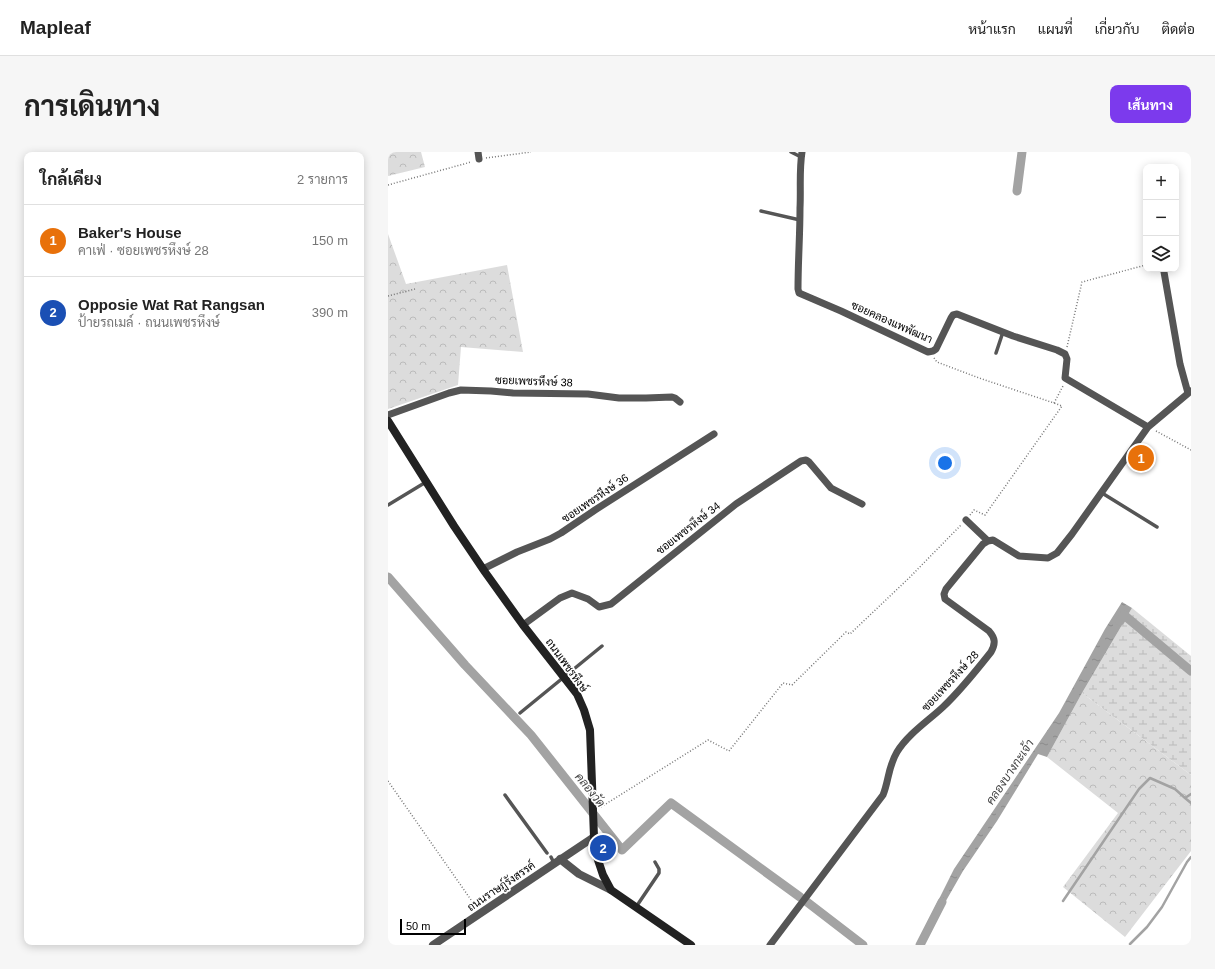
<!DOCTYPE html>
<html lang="th">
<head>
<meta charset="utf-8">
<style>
  :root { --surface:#fff; --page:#f6f6f6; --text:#222; --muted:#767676; --line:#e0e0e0; --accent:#7c3aed }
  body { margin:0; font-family:Helvetica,Sarabun,sans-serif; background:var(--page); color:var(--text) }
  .controls { position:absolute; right:12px; top:12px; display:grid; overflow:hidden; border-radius:8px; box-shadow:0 2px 10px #0003 }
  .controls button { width:36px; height:36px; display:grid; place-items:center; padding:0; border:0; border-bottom:1px solid var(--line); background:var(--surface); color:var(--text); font:20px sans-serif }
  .scale { position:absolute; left:12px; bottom:10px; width:66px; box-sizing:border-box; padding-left:4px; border:2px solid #000; border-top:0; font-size:11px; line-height:14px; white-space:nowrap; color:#000; -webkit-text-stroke:3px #fff; paint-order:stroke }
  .you { position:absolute; left:557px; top:311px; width:14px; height:14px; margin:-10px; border:3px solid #fff; border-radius:50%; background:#1a73e8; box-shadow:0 0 0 6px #1a73e833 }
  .badge { display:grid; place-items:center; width:26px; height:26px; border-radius:50%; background:var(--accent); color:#fff; font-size:13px; font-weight:700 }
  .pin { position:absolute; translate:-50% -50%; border:2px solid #fff; box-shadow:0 1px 4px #0006 }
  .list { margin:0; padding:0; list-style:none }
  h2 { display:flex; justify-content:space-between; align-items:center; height:52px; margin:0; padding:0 16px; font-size:17px }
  h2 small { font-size:13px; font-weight:400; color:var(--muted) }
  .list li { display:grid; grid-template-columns:26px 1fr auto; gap:12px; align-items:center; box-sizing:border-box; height:72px; padding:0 16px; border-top:1px solid var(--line) }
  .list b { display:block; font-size:15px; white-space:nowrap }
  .list p { margin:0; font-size:13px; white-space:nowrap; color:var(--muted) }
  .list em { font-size:13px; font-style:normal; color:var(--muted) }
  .icon { flex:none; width:22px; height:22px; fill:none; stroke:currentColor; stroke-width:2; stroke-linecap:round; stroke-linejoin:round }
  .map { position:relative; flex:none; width:803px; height:793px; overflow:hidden; border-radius:8px }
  header { display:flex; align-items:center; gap:24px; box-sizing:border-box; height:56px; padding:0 20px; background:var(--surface); border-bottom:1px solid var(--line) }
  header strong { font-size:19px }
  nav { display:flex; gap:22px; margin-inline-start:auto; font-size:14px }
  .intro { display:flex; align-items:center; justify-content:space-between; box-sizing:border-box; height:96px; padding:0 24px }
  h1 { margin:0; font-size:28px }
  .button { padding:10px 18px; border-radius:8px; background:var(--accent); color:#fff; font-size:14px; font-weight:700 }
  main { display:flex; gap:24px; padding:0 24px }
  aside { flex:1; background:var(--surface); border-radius:8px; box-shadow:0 2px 10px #0003 }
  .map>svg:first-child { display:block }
  .forest { fill:url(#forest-crowns) }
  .wetland { fill:url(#wetland-marsh) }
  .water { fill:url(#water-ripples) }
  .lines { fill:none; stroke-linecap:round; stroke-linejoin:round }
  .stream { stroke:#a3a3a3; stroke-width:2.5 }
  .canal { stroke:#a3a3a3; stroke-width:9 }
  .path { stroke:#777; stroke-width:1.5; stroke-dasharray:1 2; stroke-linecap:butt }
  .service { stroke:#555; stroke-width:3.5 }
  .minor { stroke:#555; stroke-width:7 }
  .tertiary { stroke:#555; stroke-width:8 }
  .secondary { stroke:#222; stroke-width:8 }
  .labels { text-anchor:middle; stroke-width:3.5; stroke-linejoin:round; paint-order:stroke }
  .street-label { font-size:11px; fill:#000; stroke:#fff }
  .water-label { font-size:12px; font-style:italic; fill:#444; stroke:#fff }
</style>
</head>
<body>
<header>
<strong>Mapleaf</strong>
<nav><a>หน้าแรก</a><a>แผนที่</a><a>เกี่ยวกับ</a><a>ติดต่อ</a></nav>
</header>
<div class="intro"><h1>การเดินทาง</h1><a class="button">เส้นทาง</a></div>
<main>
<aside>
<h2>ใกล้เคียง<small>2 รายการ</small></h2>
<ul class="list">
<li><span class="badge" style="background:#e8710a">1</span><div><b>Baker's House</b><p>คาเฟ่ · ซอยเพชรหึงษ์ 28</p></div><em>150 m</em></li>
<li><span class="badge" style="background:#1a4fb4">2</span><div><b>Opposie Wat Rat Rangsan</b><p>ป้ายรถเมล์ · ถนนเพชรหึงษ์</p></div><em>390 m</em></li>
</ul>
</aside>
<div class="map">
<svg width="803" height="793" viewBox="0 0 803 793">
  <defs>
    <pattern id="forest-crowns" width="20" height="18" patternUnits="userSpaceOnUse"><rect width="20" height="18" fill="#dcdcdc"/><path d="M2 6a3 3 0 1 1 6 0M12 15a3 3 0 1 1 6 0" fill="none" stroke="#bbb"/></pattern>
    <pattern id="wetland-marsh" width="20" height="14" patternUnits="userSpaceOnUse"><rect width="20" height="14" fill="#dcdcdc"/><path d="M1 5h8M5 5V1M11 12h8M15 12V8" fill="none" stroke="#bbb"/></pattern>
    <pattern id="water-ripples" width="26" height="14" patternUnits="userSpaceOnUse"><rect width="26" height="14" fill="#a3a3a3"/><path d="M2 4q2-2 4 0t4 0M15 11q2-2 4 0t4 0" fill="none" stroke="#8b8b8b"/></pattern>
  </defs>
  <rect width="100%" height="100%" fill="#fff"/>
  <path class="forest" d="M0,0H33L37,15L0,24Z
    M0,82L18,132L119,113L135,200L73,195L70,233L0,257Z
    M694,541L803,623V699L737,785L675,735L730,661L659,605Z"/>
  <path class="wetland" d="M744,456L803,504V623L694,541Z"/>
  <path class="water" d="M734,450L744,456L694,541L659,605L650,602L609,669L575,719L551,761L546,757L566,717L671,561L717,477Z"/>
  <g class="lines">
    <path class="stream" d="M797,646L803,651
      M675,749L751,637L762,626L787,637L797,646L803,642
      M742,792L759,775L774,755L799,710L803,705"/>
    <path class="canal" d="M629,39L634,0
      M0,425L77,513L143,583L234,698L283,651L412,745
      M732,469L736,463L803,519
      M419,750L475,793
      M532,793L554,750"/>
    <path class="path" d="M98,6L143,0
      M0,33L83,10
      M0,144L27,137
      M679,195L694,130L758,113
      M546,206L549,210L591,226L666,251L675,234
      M768,279L803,298
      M582,363L586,358L597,363L674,254L666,251
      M0,629L88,755
      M213,655L320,588L341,599L395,531L404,533L458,480L462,482L521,426L573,373"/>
    <path class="service" d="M403,0L413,5
      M373,59L412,68
      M608,201L615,180
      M714,341L769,375
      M0,353L38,330
      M132,561L214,494
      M117,643L159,701
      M163,705L166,711
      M248,755L271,721V717L267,710"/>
    <path class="minor" d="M90,0L91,7
      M414,0C411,19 413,37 412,56C412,83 410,110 410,137L411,141L453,159L540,200L545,199L548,197L563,166L565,163L569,162L625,184L669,198L677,202L679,207L677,226L760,275
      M776,120L792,212L800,241
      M0,263L61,241L73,238L103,239L125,241L200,242L231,246H258L284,245L287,246L292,250
      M578,368L600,389
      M95,417L129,400L162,387L173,381L207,358L326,282
      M135,473L172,446L184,441L200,447L211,455L223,452L348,352L413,309L418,308L421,310L443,336L474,352
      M382,793L495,643C501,628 500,615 509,600C520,582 540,569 555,555C573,538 588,519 603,500C608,491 607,486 601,479L557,447L556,442L558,437L595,392L600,389L605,388L631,404L660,406L669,401L684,382L760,275L803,239"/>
    <path class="tertiary" d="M172,707L191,722L223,738
      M45,793L206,685"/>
    <path class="secondary" d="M0,269L66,374L97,420L135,473L189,542L196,558L202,578L206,685L209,705L215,723L223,738L303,793"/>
  </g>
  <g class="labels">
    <g class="street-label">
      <text transform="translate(504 170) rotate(24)" y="4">ซอยคลองแพพัฒนา</text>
      <text transform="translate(146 229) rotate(2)" y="4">ซอยเพชรหึงษ์ 38</text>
      <text transform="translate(207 346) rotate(-34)" y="4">ซอยเพชรหึงษ์ 36</text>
      <text transform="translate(300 376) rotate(-38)" y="4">ซอยเพชรหึงษ์ 34</text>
      <text transform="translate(179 513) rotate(54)" y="4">ถนนเพชรหึงษ์</text>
      <text transform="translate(562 529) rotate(-47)" y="4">ซอยเพชรหึงษ์ 28</text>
      <text transform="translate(113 734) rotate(-34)" y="4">ถนนราษฎ์รังสรรค์</text>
    </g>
    <g class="water-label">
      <text transform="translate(622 620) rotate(-56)" y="4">คลองบางกะเจ้า</text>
      <text transform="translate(202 638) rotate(51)" y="4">คลองวัด</text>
    </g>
  </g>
</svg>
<div class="controls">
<button>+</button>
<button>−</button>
<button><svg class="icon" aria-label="layers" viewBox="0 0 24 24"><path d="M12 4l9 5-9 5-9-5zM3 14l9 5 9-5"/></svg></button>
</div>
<div class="scale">50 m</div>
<div class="you"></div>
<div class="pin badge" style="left:753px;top:306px;background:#e8710a">1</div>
<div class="pin badge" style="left:215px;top:696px;background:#1a4fb4">2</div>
</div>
</main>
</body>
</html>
